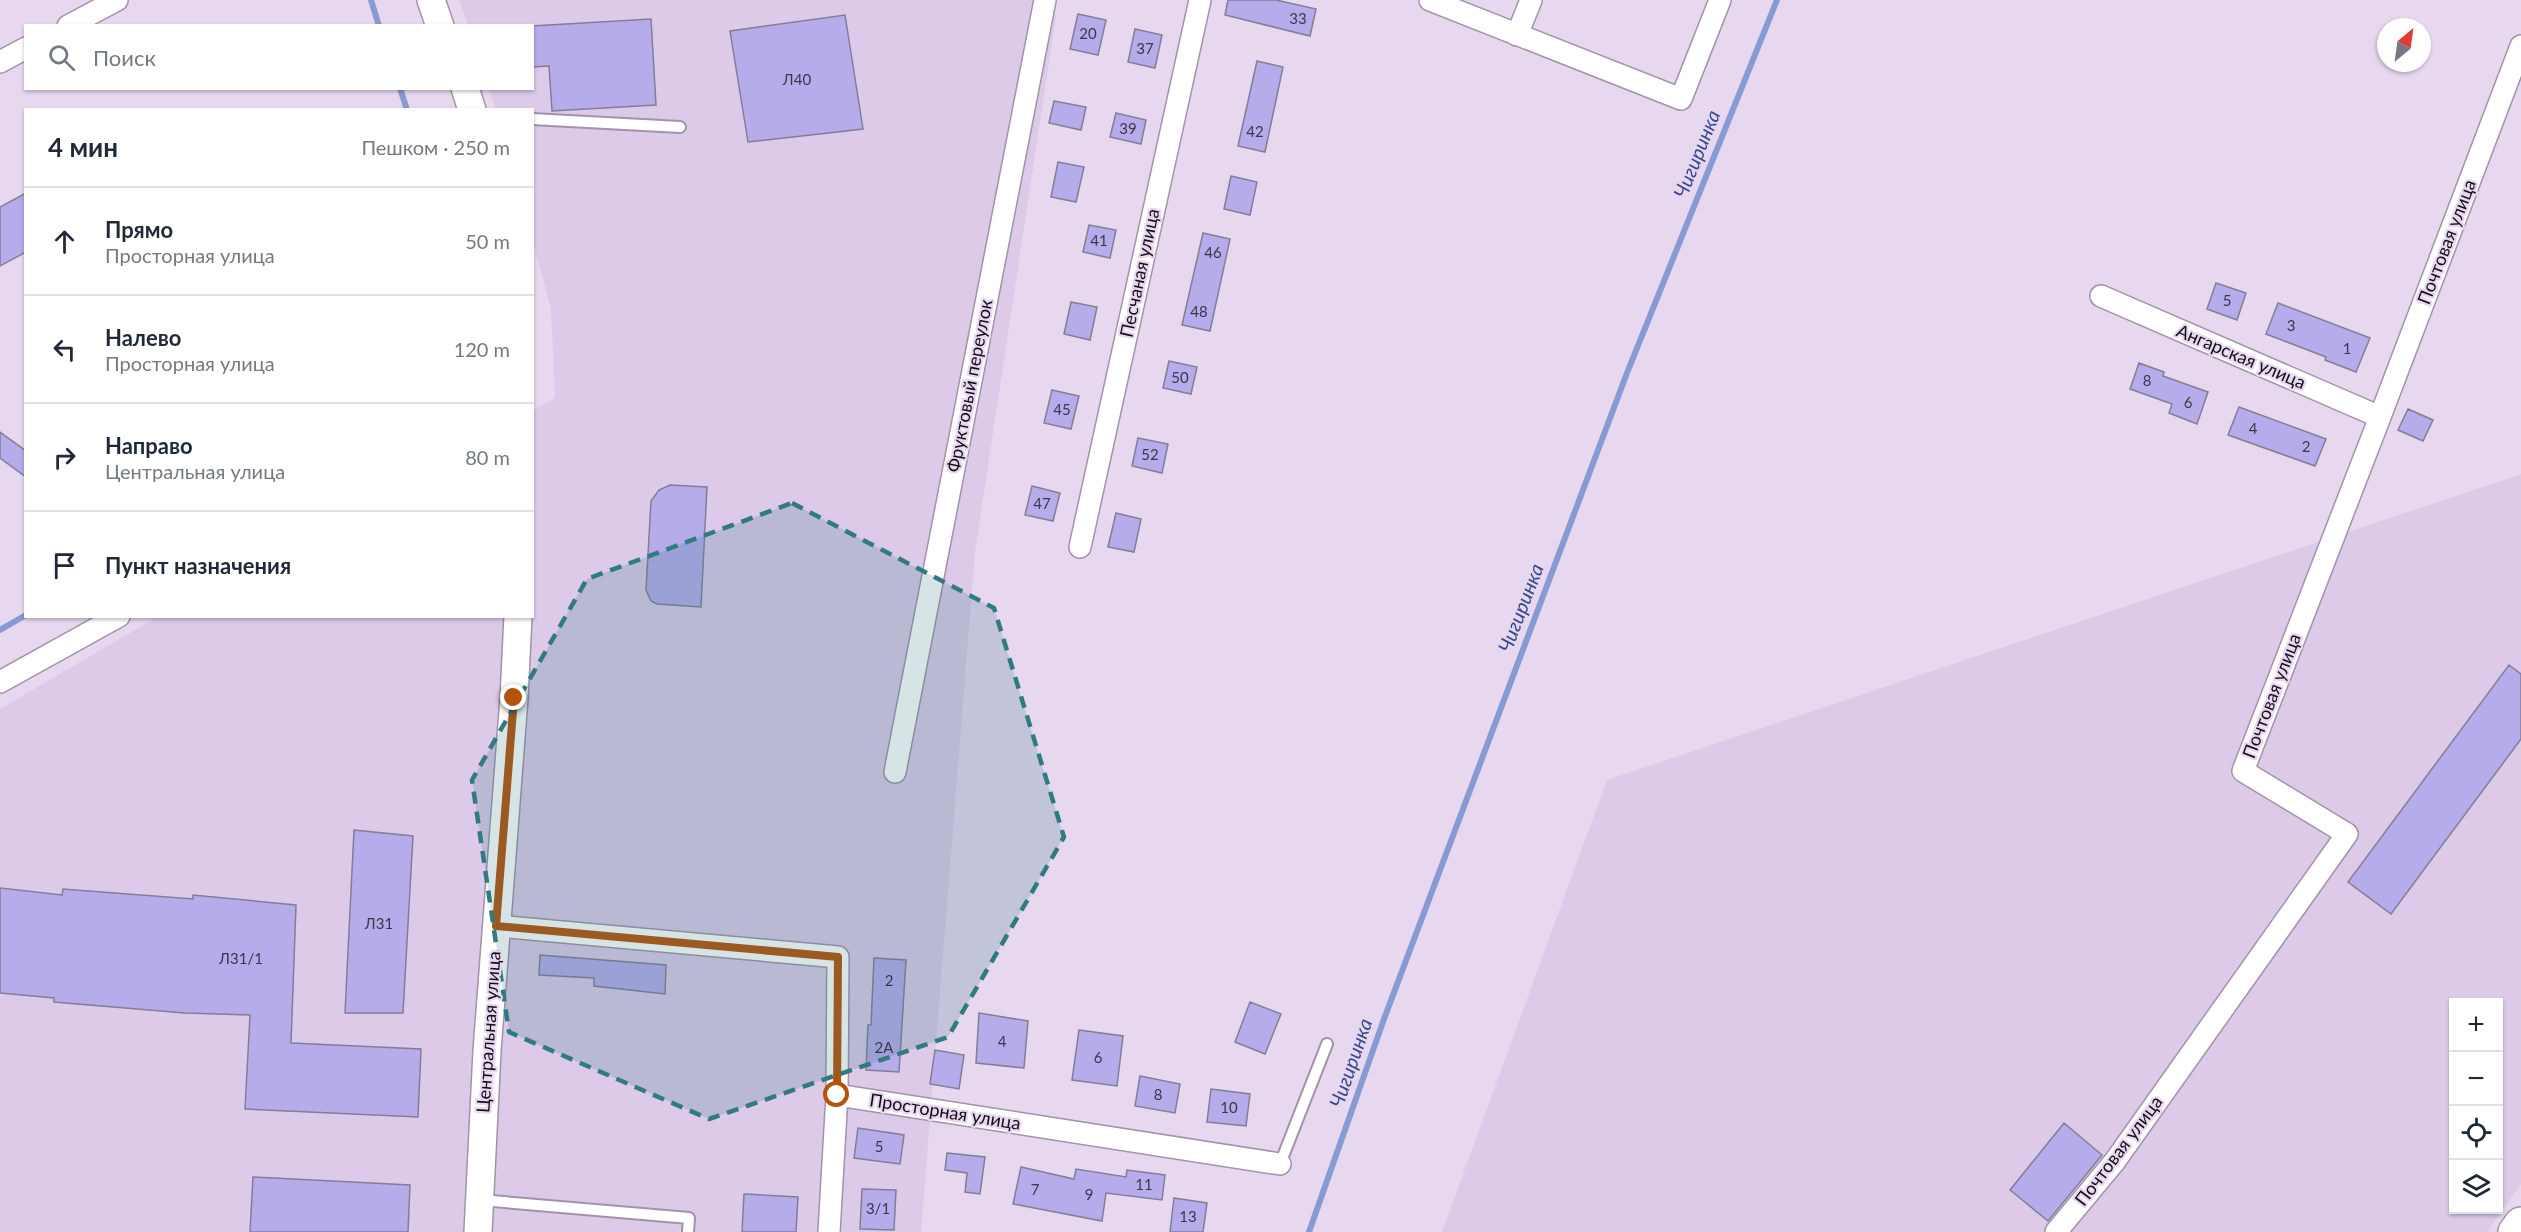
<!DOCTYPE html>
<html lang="ru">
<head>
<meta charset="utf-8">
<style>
  :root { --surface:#fff; --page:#f2f2f3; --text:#1f2937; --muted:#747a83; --line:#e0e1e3 }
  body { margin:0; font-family:Lato,sans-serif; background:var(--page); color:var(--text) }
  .controls { position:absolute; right:18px; bottom:18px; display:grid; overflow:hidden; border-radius:0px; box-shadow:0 2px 4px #0004 }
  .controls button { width:54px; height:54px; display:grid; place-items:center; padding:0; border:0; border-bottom:2px solid var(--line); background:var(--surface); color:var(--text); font:30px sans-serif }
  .compass { position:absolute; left:2377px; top:18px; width:54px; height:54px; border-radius:50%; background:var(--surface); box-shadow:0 2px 4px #0004; rotate:29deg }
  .stop { position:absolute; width:18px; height:18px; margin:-14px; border:4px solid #b45309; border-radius:50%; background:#fff }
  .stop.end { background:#b45309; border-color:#fff; box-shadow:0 2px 6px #0008 }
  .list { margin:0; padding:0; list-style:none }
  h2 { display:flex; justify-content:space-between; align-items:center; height:78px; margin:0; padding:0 24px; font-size:26px }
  h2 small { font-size:20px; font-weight:400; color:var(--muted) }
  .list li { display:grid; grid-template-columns:39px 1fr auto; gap:18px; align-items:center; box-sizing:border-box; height:108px; padding:0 24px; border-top:2px solid var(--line) }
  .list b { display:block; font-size:22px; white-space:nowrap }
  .list p { margin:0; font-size:20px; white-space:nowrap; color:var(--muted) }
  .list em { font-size:20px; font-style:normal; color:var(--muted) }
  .icon { flex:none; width:33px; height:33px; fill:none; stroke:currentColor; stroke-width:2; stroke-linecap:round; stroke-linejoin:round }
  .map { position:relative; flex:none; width:2521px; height:1232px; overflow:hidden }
  .search { position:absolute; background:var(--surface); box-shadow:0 2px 4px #0004; left:24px; top:24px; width:510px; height:66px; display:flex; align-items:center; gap:15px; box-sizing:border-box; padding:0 21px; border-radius:0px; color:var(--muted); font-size:22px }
  .panel { position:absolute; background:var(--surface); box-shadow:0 2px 4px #0004; left:24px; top:108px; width:510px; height:510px; border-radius:0px }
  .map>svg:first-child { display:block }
  .built { fill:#ddcae8; fill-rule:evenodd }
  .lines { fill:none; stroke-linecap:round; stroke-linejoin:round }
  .stream { stroke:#879ad4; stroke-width:6 }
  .building { fill:#b6aceb; stroke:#817e96; stroke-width:1.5 }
  .service-casing { stroke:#a193a9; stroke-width:14 }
  .minor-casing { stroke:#a193a9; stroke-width:24 }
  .tertiary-casing { stroke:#a193a9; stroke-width:30 }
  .primary-casing { stroke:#a193a9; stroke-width:36 }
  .service { stroke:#fff; stroke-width:10 }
  .minor { stroke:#fff; stroke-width:21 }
  .tertiary { stroke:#fff; stroke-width:27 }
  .primary { stroke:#fff; stroke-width:33 }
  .route { stroke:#b45309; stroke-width:8 }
  .marked { fill:#327a82; fill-opacity:0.2; stroke:#327a82; stroke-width:4.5; stroke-dasharray:12 8; stroke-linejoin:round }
  .labels { text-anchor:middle; stroke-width:4.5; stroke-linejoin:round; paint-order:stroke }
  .number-label { font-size:15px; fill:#3c364b }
  .street-label { font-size:18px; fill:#130e16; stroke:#e7d8f0 }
  .water-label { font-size:20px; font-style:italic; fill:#374990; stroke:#e7d8f0 }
</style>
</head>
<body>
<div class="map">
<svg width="2521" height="1232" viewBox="0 0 2521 1232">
  <rect width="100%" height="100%" fill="#e7d8f0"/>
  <path class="built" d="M459,0H1044L1056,16L975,552L921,1232H0V709L157,617L532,616L533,411L555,398L551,310L533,241L532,110L496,109L489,89L532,88V26L468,25Z
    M2521,474V1184L2487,1232H1442L1607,780ZM2454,1002H2498V1210H2454Z"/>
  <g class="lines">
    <path class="stream" d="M371,0L379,26
      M400,88L407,110
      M0,630L26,615
      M1309,1232L1384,1019L1627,373L1777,0"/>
  </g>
  <path class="building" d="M1228,0H1276L1316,9L1310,36L1225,15Z
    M1078,14L1106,20L1098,55L1070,49Z
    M845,15L863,129L748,142L730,31Z
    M651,19L656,105L552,111L549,66L532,67V26Z
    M1135,29L1162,35L1155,68L1128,62Z
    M1257,61L1283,67L1265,152L1238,146Z
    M1054,101L1086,107L1081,130L1049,123Z
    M1116,113L1146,120L1141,144L1110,137Z
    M1058,162L1084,167L1076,202L1051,197Z
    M1231,176L1257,182L1250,215L1224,209Z
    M26,193V252L0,266V207Z
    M1089,225L1116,230L1110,258L1083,252Z
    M1203,233L1230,239L1210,331L1182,325Z
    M2216,283L2246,293L2237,320L2207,309Z
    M1071,302L1097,307L1090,340L1064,334Z
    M2278,303L2370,338L2356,372L2325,360L2326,357L2266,334Z
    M1169,361L1197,367L1191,394L1163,388Z
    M2139,363L2164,372L2163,376L2208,392L2197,424L2169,413L2172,404L2130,389Z
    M1052,390L1079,396L1071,429L1044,423Z
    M2239,407L2326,439L2315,466L2228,435Z
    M2408,409L2433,420L2423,441L2398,430Z
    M0,432L26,451V477L0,458Z
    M1138,438L1168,444L1162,473L1132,466Z
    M670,485L707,487L701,607L657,604L651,601L646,590L651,501L659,490Z
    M1032,486L1060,493L1053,521L1025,515Z
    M1116,513L1141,519L1134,552L1108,547Z
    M2509,665L2521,674V739L2391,914L2348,882Z
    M354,830L413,836L403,1013H345Z
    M0,888L62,895L63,889L193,899V895L296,905L291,1043L421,1049L418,1117L245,1109L250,1015L185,1013L54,1002V998L0,993Z
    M540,955L666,965L665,994L594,986V978L539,975Z
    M874,958L906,960L899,1072L866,1070L868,1025H871Z
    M1250,1002L1281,1014L1265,1054L1235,1042Z
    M979,1013L1028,1021L1024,1068L976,1063Z
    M1079,1030L1123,1036L1117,1086L1072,1080Z
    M935,1050L964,1055L959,1089L930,1084Z
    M1140,1076L1180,1084L1175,1113L1135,1106Z
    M1211,1089L1250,1094L1246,1126L1207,1122Z
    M2064,1123L2102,1155L2048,1221L2010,1190Z
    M858,1128L904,1135L900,1164L854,1158Z
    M947,1153L985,1157L980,1194L965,1192L967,1173L945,1170Z
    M1021,1167L1074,1179L1076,1169L1126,1177L1127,1170L1165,1175L1162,1200L1106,1193L1102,1221L1013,1204Z
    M253,1177L410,1185L408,1232H250Z
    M862,1189L896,1190L894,1230L860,1229Z
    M744,1194L798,1197L796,1232H742Z
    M1174,1198L1207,1203L1203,1232H1170Z"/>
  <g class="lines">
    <defs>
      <path id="service" d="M532,119L680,127
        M1280,1164L1327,1044
        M480,1200L689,1218L688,1232"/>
      <path id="minor" d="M1430,0L1681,99L1720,0
        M68,26L117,0
        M1517,35L1531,0
        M0,62L26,48
        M2101,296L2380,417
        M1080,547L1200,0
        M0,682L119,616
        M895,772L1045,0
        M497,926L838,957L837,1095L829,1232
        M837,1095L1280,1164
        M2056,1232L2115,1161L2347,834L2243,771L2380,417L2521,46"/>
      <path id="tertiary" d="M431,0L440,26
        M465,88L472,110
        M478,1232L487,1051L514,698L518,616"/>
      <path id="primary" d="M2515,1232L2521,1224"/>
    </defs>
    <use href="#service" class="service-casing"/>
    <use href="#minor" class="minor-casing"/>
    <use href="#tertiary" class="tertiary-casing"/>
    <use href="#primary" class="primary-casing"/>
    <use href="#service" class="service"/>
    <use href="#minor" class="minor"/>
    <use href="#tertiary" class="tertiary"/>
    <use href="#primary" class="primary"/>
  </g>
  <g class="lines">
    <path class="route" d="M514,698L496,926L838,957L837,1095"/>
  </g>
  <path class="marked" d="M792,503L994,608L1064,837L948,1037L709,1119L509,1032L472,780L587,579Z"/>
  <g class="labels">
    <g class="number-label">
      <text x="1298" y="24">33</text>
      <text x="1088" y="39">20</text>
      <text x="1145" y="54">37</text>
      <text x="797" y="85">Л40</text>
      <text x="1128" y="134">39</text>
      <text x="1255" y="137">42</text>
      <text x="1099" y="246">41</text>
      <text x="1213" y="258">46</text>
      <text x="2227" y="306">5</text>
      <text x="1199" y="317">48</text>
      <text x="2291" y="331">3</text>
      <text x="2347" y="354">1</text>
      <text x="1180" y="383">50</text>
      <text x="2147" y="386">8</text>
      <text x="2188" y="408">6</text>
      <text x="1062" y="415">45</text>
      <text x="2253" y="434">4</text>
      <text x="2306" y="452">2</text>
      <text x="1150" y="460">52</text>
      <text x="1042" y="509">47</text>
      <text x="379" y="929">Л31</text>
      <text x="241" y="964">Л31/1</text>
      <text x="889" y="986">2</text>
      <text x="1002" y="1047">4</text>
      <text x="884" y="1053">2А</text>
      <text x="1098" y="1063">6</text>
      <text x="1158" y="1100">8</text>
      <text x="1229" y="1113">10</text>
      <text x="879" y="1152">5</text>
      <text x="1144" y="1190">11</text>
      <text x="1035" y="1195">7</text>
      <text x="1089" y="1200">9</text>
      <text x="878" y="1214">3/1</text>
      <text x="1188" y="1222">13</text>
    </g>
    <g class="street-label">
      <text transform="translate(2447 242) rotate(-69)" y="6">Почтовая улица</text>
      <text transform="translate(1140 273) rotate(-78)" y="6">Песчаная улица</text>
      <text transform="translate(2241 357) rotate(23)" y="6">Ангарская улица</text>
      <text transform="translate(970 386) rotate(-79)" y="6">Фруктовый переулок</text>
      <text transform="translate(2272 696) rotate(-69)" y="6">Почтовая улица</text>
      <text transform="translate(489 1032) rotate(-86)" y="6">Центральная улица</text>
      <text transform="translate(945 1112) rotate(9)" y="6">Просторная улица</text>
      <text transform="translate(2119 1151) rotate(-53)" y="6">Почтовая улица</text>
    </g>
    <g class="water-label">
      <text transform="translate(1697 154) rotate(-68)" y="7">Чигиринка</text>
      <text transform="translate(1521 608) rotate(-69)" y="7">Чигиринка</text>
      <text transform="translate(1351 1063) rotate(-71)" y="7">Чигиринка</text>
    </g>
  </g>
</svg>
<div class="controls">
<button>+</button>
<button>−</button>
<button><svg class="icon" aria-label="locate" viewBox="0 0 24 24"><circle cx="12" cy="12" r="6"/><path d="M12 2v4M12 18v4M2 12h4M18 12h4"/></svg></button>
<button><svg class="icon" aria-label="layers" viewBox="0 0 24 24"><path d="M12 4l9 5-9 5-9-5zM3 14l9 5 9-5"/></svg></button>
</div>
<svg class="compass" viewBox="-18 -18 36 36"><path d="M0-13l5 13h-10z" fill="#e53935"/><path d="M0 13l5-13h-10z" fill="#747a83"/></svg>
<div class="stop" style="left:837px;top:1095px"></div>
<div class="stop end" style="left:514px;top:698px"></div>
<div class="search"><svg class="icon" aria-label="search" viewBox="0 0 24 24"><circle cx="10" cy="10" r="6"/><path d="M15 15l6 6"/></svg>Поиск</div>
<section class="panel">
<h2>4 мин<small>Пешком · 250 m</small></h2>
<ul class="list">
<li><svg class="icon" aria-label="ahead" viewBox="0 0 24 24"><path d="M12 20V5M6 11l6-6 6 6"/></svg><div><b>Прямо</b><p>Просторная улица</p></div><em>50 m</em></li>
<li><svg class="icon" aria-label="left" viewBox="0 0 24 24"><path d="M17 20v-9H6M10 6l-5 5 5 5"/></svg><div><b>Налево</b><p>Просторная улица</p></div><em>120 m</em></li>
<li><svg class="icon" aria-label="right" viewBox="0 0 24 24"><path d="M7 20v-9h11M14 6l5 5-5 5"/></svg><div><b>Направо</b><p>Центральная улица</p></div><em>80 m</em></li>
<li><svg class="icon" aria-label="arrive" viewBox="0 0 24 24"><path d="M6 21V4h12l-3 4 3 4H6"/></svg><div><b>Пункт назначения</b></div></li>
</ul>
</section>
</div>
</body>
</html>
